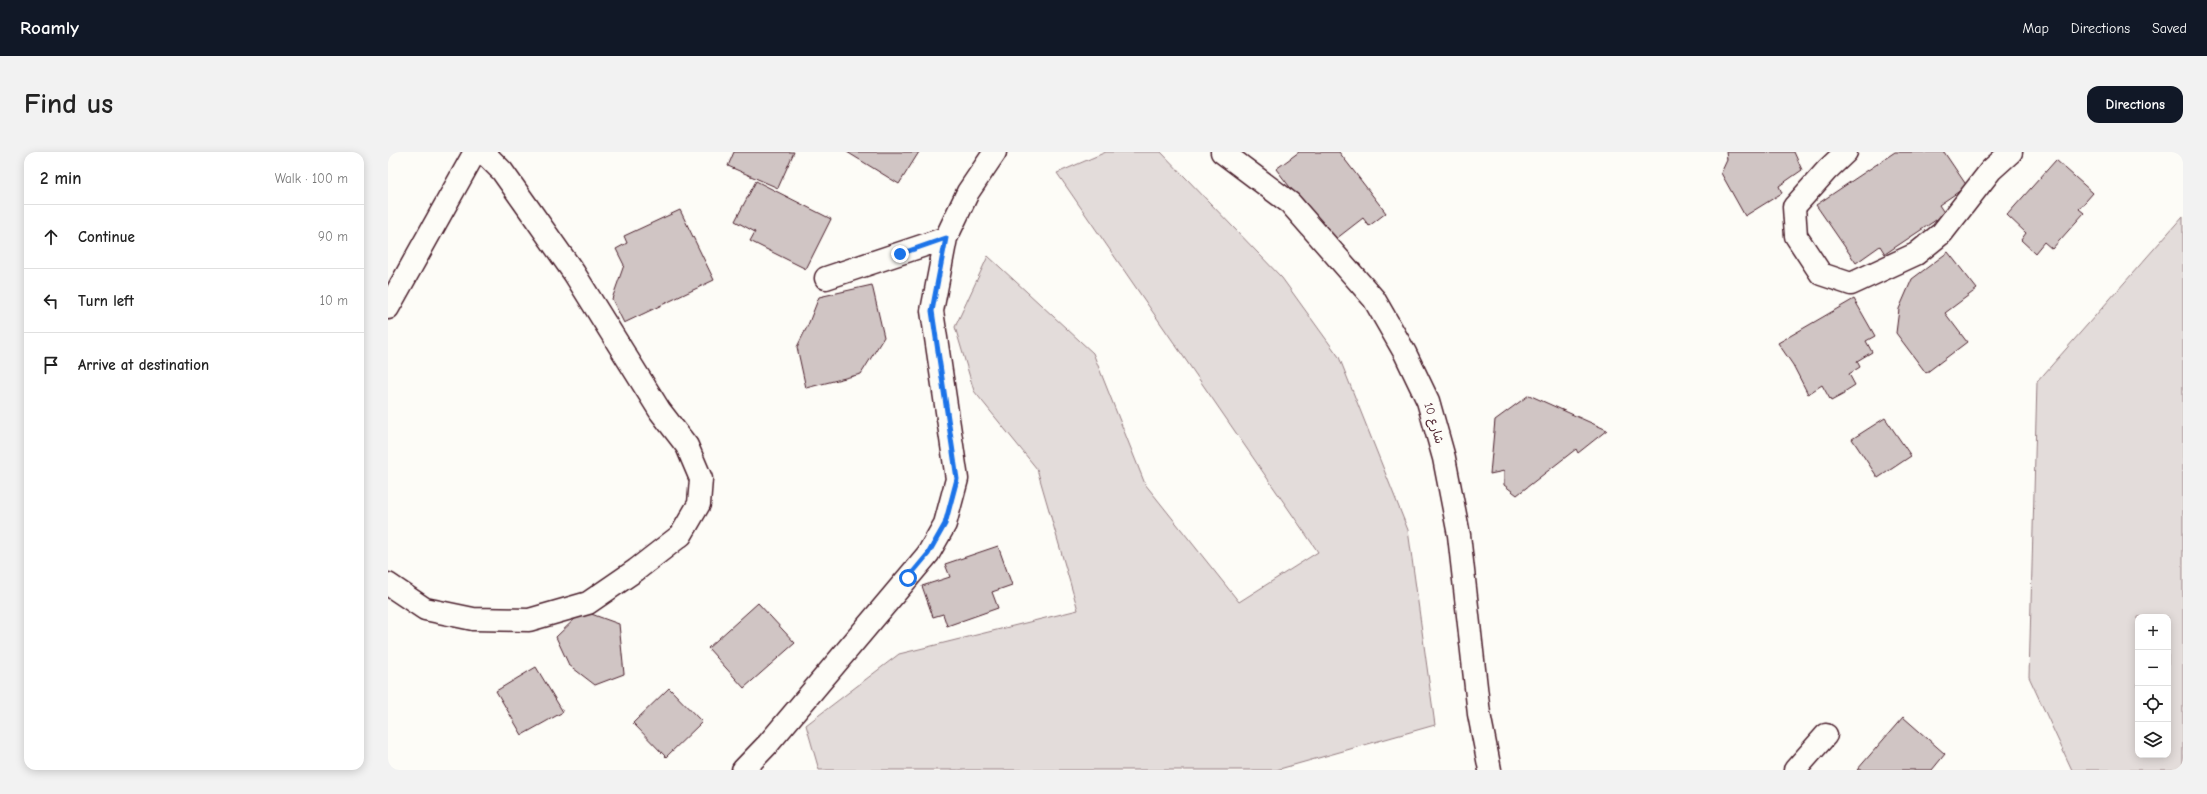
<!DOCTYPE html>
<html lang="en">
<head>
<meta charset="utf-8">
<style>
  :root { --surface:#fff; --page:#f2f2f2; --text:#222; --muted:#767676; --line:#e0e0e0; --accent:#111827 }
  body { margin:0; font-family:"Comic Neue","Playpen Sans Arabic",sans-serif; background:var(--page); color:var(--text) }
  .controls { position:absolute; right:12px; bottom:12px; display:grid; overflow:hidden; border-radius:8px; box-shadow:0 2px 10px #0003 }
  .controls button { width:36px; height:36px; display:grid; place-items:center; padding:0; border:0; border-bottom:1px solid var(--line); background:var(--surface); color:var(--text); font:20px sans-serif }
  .stop { position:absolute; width:12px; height:12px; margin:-9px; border:3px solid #1a73e8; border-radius:50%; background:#fff }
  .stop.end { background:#1a73e8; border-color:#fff; box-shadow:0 1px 4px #0008 }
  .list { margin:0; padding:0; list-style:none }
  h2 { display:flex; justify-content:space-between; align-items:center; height:52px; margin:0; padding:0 16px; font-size:17px }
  h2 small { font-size:13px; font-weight:400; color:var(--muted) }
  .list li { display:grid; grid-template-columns:26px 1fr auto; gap:12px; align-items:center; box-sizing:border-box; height:64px; padding:0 16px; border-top:1px solid var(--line) }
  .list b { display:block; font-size:15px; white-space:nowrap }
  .list em { font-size:13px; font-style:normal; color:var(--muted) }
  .icon { flex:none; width:22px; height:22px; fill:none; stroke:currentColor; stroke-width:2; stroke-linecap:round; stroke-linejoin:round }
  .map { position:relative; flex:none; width:1795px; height:618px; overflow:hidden; border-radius:12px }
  header { display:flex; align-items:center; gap:24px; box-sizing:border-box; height:56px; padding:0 20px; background:var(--accent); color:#fff }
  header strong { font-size:19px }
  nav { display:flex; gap:22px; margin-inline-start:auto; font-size:14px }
  .intro { display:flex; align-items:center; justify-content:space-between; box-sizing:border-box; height:96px; padding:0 24px }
  h1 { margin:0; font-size:28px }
  .button { padding:10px 18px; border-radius:12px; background:var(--accent); color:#fff; font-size:14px; font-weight:700 }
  main { display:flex; gap:24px; padding:0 24px }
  aside { flex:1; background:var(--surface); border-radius:12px; box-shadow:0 2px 10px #0003 }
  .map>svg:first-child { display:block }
  .green { fill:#e3dcda; stroke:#967e82; fill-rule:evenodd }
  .building { fill:#d0c5c4; stroke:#4a1f2b }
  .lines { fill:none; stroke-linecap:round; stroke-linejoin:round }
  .minor-casing { stroke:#4a1f2b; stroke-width:25 }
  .minor { stroke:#fdfcf7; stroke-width:22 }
  .route { stroke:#1a73e8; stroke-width:5 }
  .labels { text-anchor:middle; stroke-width:4; stroke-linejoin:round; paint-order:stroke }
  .street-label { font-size:12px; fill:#4a1f2b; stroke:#fdfcf7 }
</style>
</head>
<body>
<header>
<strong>Roamly</strong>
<nav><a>Map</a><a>Directions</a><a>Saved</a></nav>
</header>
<div class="intro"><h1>Find us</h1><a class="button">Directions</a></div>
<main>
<aside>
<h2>2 min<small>Walk · 100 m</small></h2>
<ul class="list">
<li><svg class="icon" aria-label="ahead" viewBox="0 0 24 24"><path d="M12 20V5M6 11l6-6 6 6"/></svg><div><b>Continue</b></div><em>90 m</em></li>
<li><svg class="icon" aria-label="left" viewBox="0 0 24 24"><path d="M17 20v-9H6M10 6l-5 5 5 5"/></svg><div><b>Turn left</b></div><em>10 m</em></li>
<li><svg class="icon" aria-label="arrive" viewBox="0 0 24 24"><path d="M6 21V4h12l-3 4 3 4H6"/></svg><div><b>Arrive at destination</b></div></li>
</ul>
</aside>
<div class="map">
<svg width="1795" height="618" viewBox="0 0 1795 618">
  <rect width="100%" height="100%" fill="#fdfcf7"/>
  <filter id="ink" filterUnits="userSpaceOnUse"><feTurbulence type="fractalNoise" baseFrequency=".025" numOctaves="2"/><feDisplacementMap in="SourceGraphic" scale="8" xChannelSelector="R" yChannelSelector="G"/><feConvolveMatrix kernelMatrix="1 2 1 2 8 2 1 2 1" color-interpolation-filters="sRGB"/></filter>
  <g filter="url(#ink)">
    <path class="green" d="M718,0H773L894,126L951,205L1020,378L1047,573L888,618H431L418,573L511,502L690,458L649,317L586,239L567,175L600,104L705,201L757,332L851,450L930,400L669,21Z
      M1795,64V618H1684L1641,525L1649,230ZM1750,465H1780V603H1750Z"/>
    <path class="building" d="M346,0H406L390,36L340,14Z
      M459,0H531L511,32Z
      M911,0H951L998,61L981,74L975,66L944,90L888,17Z
      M1338,0H1406L1414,18L1391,34L1394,41L1357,64L1333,21L1339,8Z
      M1507,0H1556L1579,34L1551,53L1557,62L1497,102L1492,94L1468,111L1428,53Z
      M1668,8L1705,41L1691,57L1696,61L1664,97L1656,90L1647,101L1633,88L1638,81L1619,63Z
      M368,29L443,67L418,117L362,89L367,80L347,69Z
      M292,58L326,128L236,171L224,147L236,113L228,97L239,91L236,84Z
      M1560,100L1589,137L1557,161L1579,190L1538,221L1508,181L1511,157L1524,127Z
      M484,133L496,185L473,222L418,236L409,195L420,173L431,145Z
      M1466,147L1487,184L1478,189L1484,200L1469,209L1472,215L1461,222L1467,233L1456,240V242L1443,249L1434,233L1420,242L1405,213L1390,191Z
      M1141,243L1219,278L1190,301L1188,297L1129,343L1116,333V319L1102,322L1107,268Z
      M1497,266L1523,304L1490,326L1464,287Z
      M610,394L624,433L604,440L610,456L559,474L555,462L545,465L534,434L562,425L557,412Z
      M370,451L407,491L356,536L320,496Z
      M195,459L231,472L236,522L207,533L181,513L168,485Z
      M148,515L175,560L134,583L108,539Z
      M281,536L314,570L278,605L245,571Z
      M1515,565L1557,602L1544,618H1469Z"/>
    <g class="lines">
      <defs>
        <path id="minor" d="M834,0L902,51L986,147L1017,201L1040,249L1056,306L1071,383L1091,562L1102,618
          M1458,0L1439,18L1406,55L1408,84L1433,122L1463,132L1528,102L1554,81L1603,18L1623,0
          M438,126L558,86
          M0,156L87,0
          M0,432L37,457L85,467L141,468L200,451L248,418L293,383L311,352L313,327L299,294L272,259L186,121L136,50L114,19L95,0
          M355,618L380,592L540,402L557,372L569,327L544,159L558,86L580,40L607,0
          M1407,618L1438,583"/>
      </defs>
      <use href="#minor" class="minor-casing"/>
      <use href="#minor" class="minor"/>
    </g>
  </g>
  <g class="lines" filter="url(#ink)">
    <path class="route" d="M512,102L558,86L544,159L569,327L557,372L540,402L520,426"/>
  </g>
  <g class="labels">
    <g class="street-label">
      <text transform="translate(1046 271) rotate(74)" y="4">شارع 10</text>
    </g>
  </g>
</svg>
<div class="controls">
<button>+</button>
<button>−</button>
<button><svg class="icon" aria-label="locate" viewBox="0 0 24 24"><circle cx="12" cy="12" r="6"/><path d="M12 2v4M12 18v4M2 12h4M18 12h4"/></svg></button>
<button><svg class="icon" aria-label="layers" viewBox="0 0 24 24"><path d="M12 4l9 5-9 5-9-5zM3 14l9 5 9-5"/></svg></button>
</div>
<div class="stop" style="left:520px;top:426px"></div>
<div class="stop end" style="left:512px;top:102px"></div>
</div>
</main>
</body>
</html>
